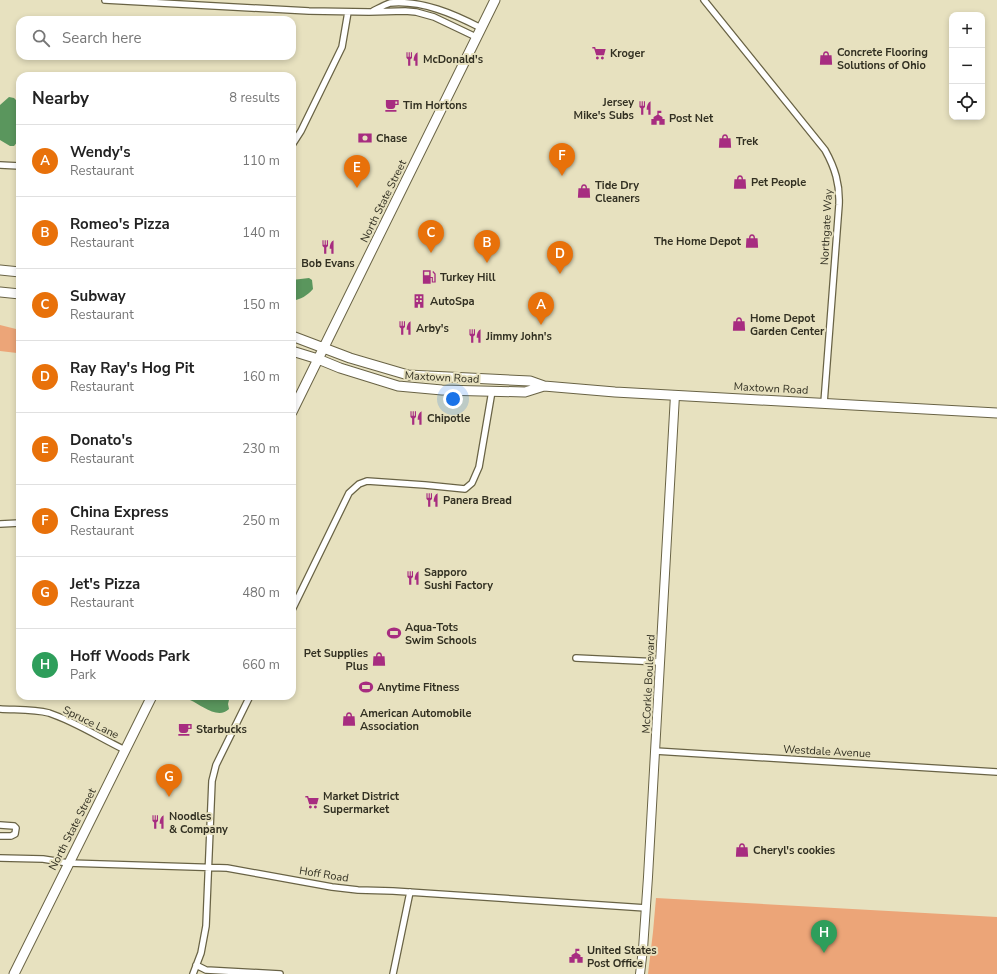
<!DOCTYPE html>
<html lang="en">
<head>
<meta charset="utf-8">
<style>
  :root { --surface:#fff; --page:#f2f2f2; --text:#222; --muted:#767676; --line:#e0e0e0; --accent:#a72c80 }
  body { margin:0; font-family:"Nunito Sans",sans-serif; background:var(--page); color:var(--text) }
  .controls { position:absolute; right:12px; top:12px; display:grid; overflow:hidden; border-radius:8px; box-shadow:0 2px 6px #0003 }
  .controls button { width:36px; height:36px; display:grid; place-items:center; padding:0; border:0; border-bottom:1px solid var(--line); background:var(--surface); color:var(--text); font:20px sans-serif }
  .you { position:absolute; left:453px; top:399px; width:14px; height:14px; margin:-10px; border:3px solid #fff; border-radius:50%; background:#1a73e8; box-shadow:0 0 0 6px #1a73e833 }
  .badge { display:grid; place-items:center; width:26px; height:26px; border-radius:50%; background:var(--accent); color:#fff; font-size:13px; font-weight:700 }
  .pin { position:absolute; translate:-50% -33px; filter:drop-shadow(0 1px 2px #0008) }
  .pin::after { content:''; position:absolute; top:21px; width:14px; height:12px; background:inherit; clip-path:polygon(0 0,100% 0,50% 100%) }
  .list { margin:0; padding:0; list-style:none }
  h2 { display:flex; justify-content:space-between; align-items:center; height:52px; margin:0; padding:0 16px; font-size:17px }
  h2 small { font-size:13px; font-weight:400; color:var(--muted) }
  .list li { display:grid; grid-template-columns:26px 1fr auto; gap:12px; align-items:center; box-sizing:border-box; height:72px; padding:0 16px; border-top:1px solid var(--line) }
  .list b { display:block; font-size:15px; white-space:nowrap }
  .list p { margin:0; font-size:13px; white-space:nowrap; color:var(--muted) }
  .list em { font-size:13px; font-style:normal; color:var(--muted) }
  .icon { flex:none; width:22px; height:22px; fill:none; stroke:currentColor; stroke-width:2; stroke-linecap:round; stroke-linejoin:round }
  .map { position:relative; flex:none; width:997px; height:974px; overflow:hidden }
  .search { position:absolute; background:var(--surface); box-shadow:0 2px 6px #0003; left:16px; top:16px; width:280px; height:44px; display:flex; align-items:center; gap:10px; box-sizing:border-box; padding:0 14px; border-radius:12px; color:var(--muted); font-size:15px }
  .panel { position:absolute; background:var(--surface); box-shadow:0 2px 6px #0003; left:16px; top:72px; width:280px; height:628px; border-radius:12px }
  .map>svg:first-child { display:block }
  .green { fill:#eca578 }
  .water { fill:#5a965d }
  .lines { fill:none; stroke-linecap:round; stroke-linejoin:round }
  .street-casing { stroke:#696345; stroke-width:8 }
  .secondary-casing { stroke:#696345; stroke-width:10 }
  .primary-casing { stroke:#696345; stroke-width:11 }
  .street { stroke:#fff; stroke-width:5.5 }
  .secondary { stroke:#fff; stroke-width:8 }
  .primary { stroke:#fff; stroke-width:9 }
  .labels { text-anchor:middle; stroke-width:4; stroke-linejoin:round; paint-order:stroke }
  .poi-label { font-size:11px; font-weight:bold; fill:#323022; stroke:#e7e1bf; text-anchor:start }
  .street-label { font-size:11px; fill:#323022; stroke:#e7e1bf }
</style>
</head>
<body>
<div class="map">
<svg width="997" height="974" viewBox="0 0 997 974">
  <rect width="100%" height="100%" fill="#e7e1bf"/>
  <path class="green" d="M0,325L20,330V356L17,353L0,351Z
    M656,898L997,917V974H648L653,932Z"/>
  <path class="water" d="M9,97L14,98L19,103L16,114L19,140L14,146H10L0,140V105Z
    M309,278L312,280L313,289C307,296 301,299 292,301V280Z
    M181,696H230L228,704L229,709C218,720 201,705 190,700C186,698 182,699 178,699Z"/>
  <g class="lines">
    <defs>
      <path id="street" d="M105,0L309,11L369,12L405,11L416,12L434,17L476,37
        M704,0L825,150C835,168 840,184 839,205L824,403
        M373,11C379,8 384,5 390,3C422,0 454,14 481,28
        M292,145L301,131L342,47L348,12
        M0,165L20,166
        M0,524L20,523
        M292,610L349,493L359,484L367,481L425,485L465,489L472,483L479,467L492,391
        M576,658L660,662
        M0,709C16,710 34,709 49,713C76,722 100,738 125,750
        M655,751L997,772
        M0,825L14,826L16,828L15,834L11,836H0
        M0,858L43,859L68,863L227,868L332,887L358,890L393,891L646,908
        M196,965L206,970L280,974
        M193,974L201,953L206,926L212,781L216,765L250,696
        M393,974L410,892"/>
      <path id="secondary" d="M640,974L643,949L648,877L675,395"/>
      <path id="primary" d="M0,270L20,272
        M0,292L20,294
        M292,336L350,358L408,375L530,381L544,386L615,392L997,413
        M292,351L318,359L340,368L398,386L442,390L525,392L544,386
        M292,412L495,0
        M14,974L152,696"/>
    </defs>
    <use href="#street" class="street-casing"/>
    <use href="#secondary" class="secondary-casing"/>
    <use href="#primary" class="primary-casing"/>
    <use href="#street" class="street"/>
    <use href="#secondary" class="secondary"/>
    <use href="#primary" class="primary"/>
  </g>
  <defs>
    <symbol id="supermarket-bare" viewBox="-9 -9 18 18"><path d="M-6-5.5h2.5l.6 2H6L4.5 2H-2.5L-4.4-4H-6ZM-1.5 3.2a1.3 1.3 0 1 0 .1 0ZM3 3.2a1.3 1.3 0 1 0 .1 0Z" fill="#a72c80" stroke="#e7e1bf" stroke-width="2.5" paint-order="stroke"/></symbol>
    <symbol id="shop-bare" viewBox="-9 -9 18 18"><path d="M-5-2.5h2.3a2.7 3.5 0 0 1 5.4 0H5L5.5 6h-11ZM-1.5-2.5h3a1.5 2.3 0 0 0-3 0Z" fill="#a72c80" stroke="#e7e1bf" stroke-width="2.5" paint-order="stroke"/></symbol>
    <symbol id="restaurant-bare" viewBox="-9 -9 18 18"><path d="M-5-6h1v4h1v-4h1v4h1v-4h1v5L-1.5 .5V6h-2V.5L-5-1ZM5-6V6H3V1.5H1.5Q1.5-4 5-6Z" fill="#a72c80" stroke="#e7e1bf" stroke-width="2.5" paint-order="stroke"/></symbol>
    <symbol id="cafe-bare" viewBox="-9 -9 18 18"><path d="M-5.5-4.5H6V0H3Q3 3.5 0 3.5H-2.5Q-5.5 3.5-5.5 0ZM3-3.2v2h1.7v-2ZM-6 4.5H4V6H-6Z" fill="#a72c80" stroke="#e7e1bf" stroke-width="2.5" paint-order="stroke"/></symbol>
    <symbol id="civic-bare" viewBox="-9 -9 18 18"><path d="M-.6-6.5H3V-4.5H.6V-3L4-1V1h2V6H-6V1h2V-1L-.6-3ZM-1.2 2.5V6h2.4V2.5Z" fill="#a72c80" stroke="#e7e1bf" stroke-width="2.5" paint-order="stroke"/></symbol>
    <symbol id="bank-bare" viewBox="-9 -9 18 18"><path d="M-6-4H6V4H-6ZM0-2.3a2.3 2.3 0 1 0 0 4.6a2.3 2.3 0 1 0 0-4.6Z" fill="#a72c80" stroke="#e7e1bf" stroke-width="2.5" paint-order="stroke"/></symbol>
    <symbol id="fuel-bare" viewBox="-9 -9 18 18"><path d="M-5.5-6h7V0h2V4h1.3V-2.5L3-4.5l.8-.8L6-3V5H2.5V1h-1V6h-7ZM-4.2-4.7v3.2H.2V-4.7Z" fill="#a72c80" stroke="#e7e1bf" stroke-width="2.5" paint-order="stroke"/></symbol>
    <symbol id="building-bare" viewBox="-9 -9 18 18"><path d="M-4-6H4V6H1V3H-1V6H-4ZM-2.5-4.3h1.7v1.8h-1.7ZM.8-4.3h1.7v1.8H.8ZM-2.5-1h1.7V.8h-1.7ZM.8-1h1.7V.8H.8Z" fill="#a72c80" stroke="#e7e1bf" stroke-width="2.5" paint-order="stroke"/></symbol>
    <symbol id="stadium-bare" viewBox="-9 -9 18 18"><path d="M0-5a6.5 5 0 1 0 0 10a6.5 5 0 1 0 0-10ZM-3.5-1.8h7v3.6h-7Z" fill="#a72c80" stroke="#e7e1bf" stroke-width="2.5" paint-order="stroke"/></symbol>
  </defs>
  <g fill-rule="evenodd">
    <use href="#supermarket-bare" x="589" y="43" width="20" height="20"/>
    <use href="#shop-bare" x="816" y="48" width="20" height="20"/>
    <use href="#restaurant-bare" x="402" y="49" width="20" height="20"/>
    <use href="#cafe-bare" x="382" y="95" width="20" height="20"/>
    <use href="#restaurant-bare" x="635" y="98" width="20" height="20"/>
    <use href="#civic-bare" x="648" y="108" width="20" height="20"/>
    <use href="#bank-bare" x="355" y="128" width="20" height="20"/>
    <use href="#shop-bare" x="715" y="131" width="20" height="20"/>
    <use href="#shop-bare" x="730" y="172" width="20" height="20"/>
    <use href="#shop-bare" x="574" y="181" width="20" height="20"/>
    <use href="#shop-bare" x="742" y="231" width="20" height="20"/>
    <use href="#restaurant-bare" x="318" y="237" width="20" height="20"/>
    <use href="#fuel-bare" x="419" y="267" width="20" height="20"/>
    <use href="#building-bare" x="409" y="291" width="20" height="20"/>
    <use href="#shop-bare" x="729" y="314" width="20" height="20"/>
    <use href="#restaurant-bare" x="395" y="318" width="20" height="20"/>
    <use href="#restaurant-bare" x="465" y="326" width="20" height="20"/>
    <use href="#restaurant-bare" x="406" y="408" width="20" height="20"/>
    <use href="#restaurant-bare" x="422" y="490" width="20" height="20"/>
    <use href="#restaurant-bare" x="403" y="568" width="20" height="20"/>
    <use href="#stadium-bare" x="384" y="623" width="20" height="20"/>
    <use href="#shop-bare" x="369" y="649" width="20" height="20"/>
    <use href="#stadium-bare" x="356" y="677" width="20" height="20"/>
    <use href="#shop-bare" x="339" y="709" width="20" height="20"/>
    <use href="#cafe-bare" x="175" y="719" width="20" height="20"/>
    <use href="#supermarket-bare" x="302" y="792" width="20" height="20"/>
    <use href="#restaurant-bare" x="148" y="812" width="20" height="20"/>
    <use href="#shop-bare" x="732" y="840" width="20" height="20"/>
    <use href="#civic-bare" x="566" y="946" width="20" height="20"/>
  </g>
  <g class="labels">
    <g class="poi-label">
      <text x="837" y="56">Concrete Flooring<tspan x="837" dy="13">Solutions of Ohio</tspan></text>
      <text x="610" y="57">Kroger</text>
      <text x="423" y="63">McDonald's</text>
      <text x="634" y="106" text-anchor="end">Jersey<tspan x="634" dy="13">Mike's Subs</tspan></text>
      <text x="403" y="109">Tim Hortons</text>
      <text x="669" y="122">Post Net</text>
      <text x="376" y="142">Chase</text>
      <text x="736" y="145">Trek</text>
      <text x="751" y="186">Pet People</text>
      <text x="595" y="189">Tide Dry<tspan x="595" dy="13">Cleaners</tspan></text>
      <text x="741" y="245" text-anchor="end">The Home Depot</text>
      <text x="328" y="267" text-anchor="middle">Bob Evans</text>
      <text x="440" y="281">Turkey Hill</text>
      <text x="430" y="305">AutoSpa</text>
      <text x="750" y="322">Home Depot<tspan x="750" dy="13">Garden Center</tspan></text>
      <text x="416" y="332">Arby's</text>
      <text x="486" y="340">Jimmy John's</text>
      <text x="427" y="422">Chipotle</text>
      <text x="443" y="504">Panera Bread</text>
      <text x="424" y="576">Sapporo<tspan x="424" dy="13">Sushi Factory</tspan></text>
      <text x="405" y="631">Aqua-Tots<tspan x="405" dy="13">Swim Schools</tspan></text>
      <text x="368" y="657" text-anchor="end">Pet Supplies<tspan x="368" dy="13">Plus</tspan></text>
      <text x="377" y="691">Anytime Fitness</text>
      <text x="360" y="717">American Automobile<tspan x="360" dy="13">Association</tspan></text>
      <text x="196" y="733">Starbucks</text>
      <text x="323" y="800">Market District<tspan x="323" dy="13">Supermarket</tspan></text>
      <text x="169" y="820">Noodles<tspan x="169" dy="13">&amp; Company</tspan></text>
      <text x="753" y="854">Cheryl's cookies</text>
      <text x="587" y="954">United States<tspan x="587" dy="13">Post Office</tspan></text>
    </g>
    <g class="street-label">
      <text transform="translate(383 201) rotate(-64)" y="4">North State Street</text>
      <text transform="translate(826 227) rotate(-87)" y="4">Northgate Way</text>
      <text transform="translate(442 377) rotate(3)" y="4">Maxtown Road</text>
      <text transform="translate(771 388) rotate(3)" y="4">Maxtown Road</text>
      <text transform="translate(648 684) rotate(-87)" y="4">McCorkle Boulevard</text>
      <text transform="translate(91 722) rotate(26)" y="4">Spruce Lane</text>
      <text transform="translate(827 751) rotate(3)" y="4">Westdale Avenue</text>
      <text transform="translate(72 829) rotate(-63)" y="4">North State Street</text>
      <text transform="translate(324 874) rotate(9)" y="4">Hoff Road</text>
    </g>
  </g>
</svg>
<div class="controls">
<button>+</button>
<button>−</button>
<button><svg class="icon" aria-label="locate" viewBox="0 0 24 24"><circle cx="12" cy="12" r="6"/><path d="M12 2v4M12 18v4M2 12h4M18 12h4"/></svg></button>
</div>
<div class="you"></div>
<div class="pin badge" style="left:541px;top:325px;background:#e8710a">A</div>
<div class="pin badge" style="left:487px;top:263px;background:#e8710a">B</div>
<div class="pin badge" style="left:431px;top:253px;background:#e8710a">C</div>
<div class="pin badge" style="left:560px;top:274px;background:#e8710a">D</div>
<div class="pin badge" style="left:357px;top:188px;background:#e8710a">E</div>
<div class="pin badge" style="left:562px;top:176px;background:#e8710a">F</div>
<div class="pin badge" style="left:169px;top:797px;background:#e8710a">G</div>
<div class="pin badge" style="left:824px;top:953px;background:#2e9e5b">H</div>
<div class="search"><svg class="icon" aria-label="search" viewBox="0 0 24 24"><circle cx="10" cy="10" r="6"/><path d="M15 15l6 6"/></svg>Search here</div>
<section class="panel">
<h2>Nearby<small>8 results</small></h2>
<ul class="list">
<li><span class="badge" style="background:#e8710a">A</span><div><b>Wendy's</b><p>Restaurant</p></div><em>110 m</em></li>
<li><span class="badge" style="background:#e8710a">B</span><div><b>Romeo's Pizza</b><p>Restaurant</p></div><em>140 m</em></li>
<li><span class="badge" style="background:#e8710a">C</span><div><b>Subway</b><p>Restaurant</p></div><em>150 m</em></li>
<li><span class="badge" style="background:#e8710a">D</span><div><b>Ray Ray's Hog Pit</b><p>Restaurant</p></div><em>160 m</em></li>
<li><span class="badge" style="background:#e8710a">E</span><div><b>Donato's</b><p>Restaurant</p></div><em>230 m</em></li>
<li><span class="badge" style="background:#e8710a">F</span><div><b>China Express</b><p>Restaurant</p></div><em>250 m</em></li>
<li><span class="badge" style="background:#e8710a">G</span><div><b>Jet's Pizza</b><p>Restaurant</p></div><em>480 m</em></li>
<li><span class="badge" style="background:#2e9e5b">H</span><div><b>Hoff Woods Park</b><p>Park</p></div><em>660 m</em></li>
</ul>
</section>
</div>
</body>
</html>
